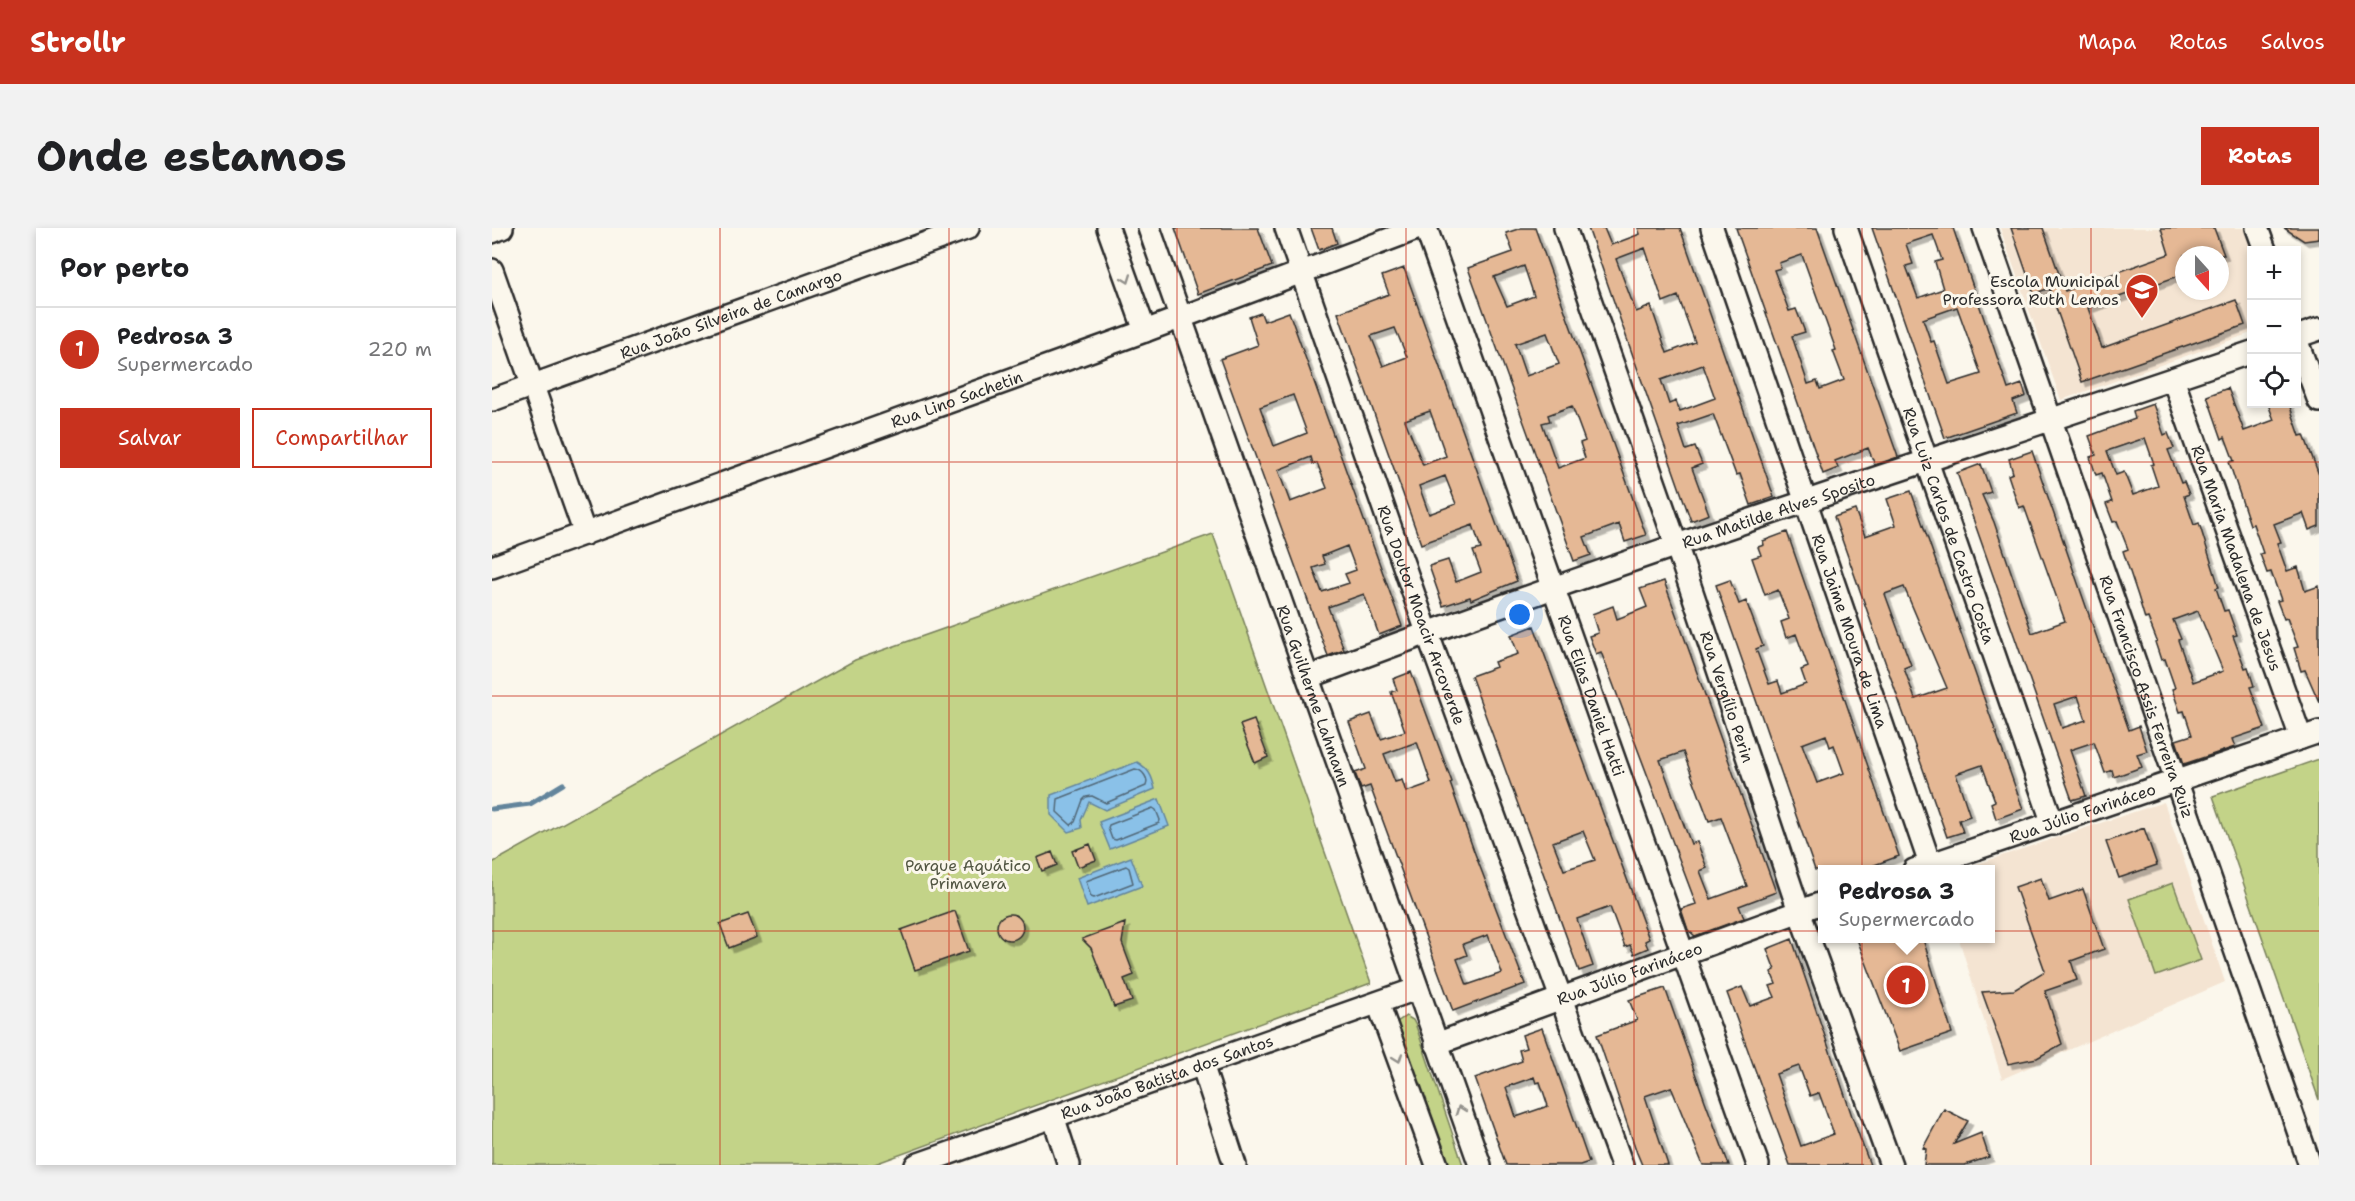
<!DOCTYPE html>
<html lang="pt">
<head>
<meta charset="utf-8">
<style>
  :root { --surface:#fff; --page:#f2f2f2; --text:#202124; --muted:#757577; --line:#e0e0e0; --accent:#c8321e }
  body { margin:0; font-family:"Shantell Sans",sans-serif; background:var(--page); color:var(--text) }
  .controls { position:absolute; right:18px; top:18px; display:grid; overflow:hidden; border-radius:0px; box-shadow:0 3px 9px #0003 }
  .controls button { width:54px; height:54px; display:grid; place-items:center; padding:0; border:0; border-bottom:2px solid var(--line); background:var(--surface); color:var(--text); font:30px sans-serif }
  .compass { position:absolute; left:1683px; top:18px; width:54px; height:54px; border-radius:50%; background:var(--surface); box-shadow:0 3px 9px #0003; rotate:159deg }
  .you { position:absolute; left:1028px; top:387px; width:21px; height:21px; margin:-15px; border:4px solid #fff; border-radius:50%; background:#1a73e8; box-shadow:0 0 0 9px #1a73e833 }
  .badge { display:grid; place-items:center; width:39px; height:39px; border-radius:50%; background:var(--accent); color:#fff; font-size:20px; font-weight:700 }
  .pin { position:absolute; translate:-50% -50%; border:3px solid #fff; box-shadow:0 2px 6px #0006 }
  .popup { position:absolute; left:1326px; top:637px; width:177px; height:78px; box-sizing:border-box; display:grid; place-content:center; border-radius:0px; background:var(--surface); filter:drop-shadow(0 2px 4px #0005); font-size:20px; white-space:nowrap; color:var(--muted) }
  .popup b { font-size:22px; color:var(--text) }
  .popup::after { content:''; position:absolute; left:50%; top:100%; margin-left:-12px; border:12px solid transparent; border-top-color:var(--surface) }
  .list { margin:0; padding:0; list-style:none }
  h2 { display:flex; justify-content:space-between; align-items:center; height:78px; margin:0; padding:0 24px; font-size:26px }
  h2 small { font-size:20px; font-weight:400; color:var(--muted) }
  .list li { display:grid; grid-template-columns:39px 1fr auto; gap:18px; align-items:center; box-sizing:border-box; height:84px; padding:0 24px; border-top:2px solid var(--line) }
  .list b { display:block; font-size:22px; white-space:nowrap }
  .list p { margin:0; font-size:20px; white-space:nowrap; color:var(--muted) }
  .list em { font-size:20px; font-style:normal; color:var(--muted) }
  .actions { display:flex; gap:12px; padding:18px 24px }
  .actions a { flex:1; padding:14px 0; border:2px solid var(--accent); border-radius:0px; text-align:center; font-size:21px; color:var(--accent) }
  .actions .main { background:var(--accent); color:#fff }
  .icon { flex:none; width:33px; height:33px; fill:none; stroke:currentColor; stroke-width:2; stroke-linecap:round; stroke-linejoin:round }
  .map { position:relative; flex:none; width:1827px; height:937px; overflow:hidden; border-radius:0px }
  header { display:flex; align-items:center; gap:36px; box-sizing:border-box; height:84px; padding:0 30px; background:var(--accent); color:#fff }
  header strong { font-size:28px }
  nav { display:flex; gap:33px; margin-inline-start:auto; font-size:21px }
  .intro { display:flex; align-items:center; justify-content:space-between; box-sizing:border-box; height:144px; padding:0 36px }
  h1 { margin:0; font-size:42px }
  .button { padding:15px 27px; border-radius:0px; background:var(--accent); color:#fff; font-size:21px; font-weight:700 }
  main { display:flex; gap:36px; padding:0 36px }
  aside { flex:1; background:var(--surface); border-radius:0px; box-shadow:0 3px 9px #0003 }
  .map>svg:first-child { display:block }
  .built { fill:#f4e4d2; fill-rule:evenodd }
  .green { fill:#c3d388; stroke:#777f5a; stroke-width:1.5 }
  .water { fill:#8ac1e8; stroke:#64859c; stroke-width:1.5 }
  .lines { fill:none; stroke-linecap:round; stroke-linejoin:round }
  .shore { stroke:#516777; stroke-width:1.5 }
  .stream { stroke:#64859c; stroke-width:5 }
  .building { fill:#e5b895; stroke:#2b2b2b; stroke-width:1.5; fill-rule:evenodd; filter:url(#shadow) }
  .minor-casing { stroke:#2b2b2b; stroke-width:26 }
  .minor { stroke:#fbf7ec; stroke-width:21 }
  .oneway { stroke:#93918c }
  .grid { fill:none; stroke:#c8321e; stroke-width:1.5; stroke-opacity:0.55 }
  .labels { text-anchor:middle; stroke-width:6; stroke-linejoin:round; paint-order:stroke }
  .poi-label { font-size:16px; fill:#2b2b2b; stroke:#fbf7ec; text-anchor:end }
  .street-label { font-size:16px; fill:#2b2b2b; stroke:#fbf7ec }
  .park-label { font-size:16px; fill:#515542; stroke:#fbf7ec }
</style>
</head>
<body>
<header>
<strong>Strollr</strong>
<nav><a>Mapa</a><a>Rotas</a><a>Salvos</a></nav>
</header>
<div class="intro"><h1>Onde estamos</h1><a class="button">Rotas</a></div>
<main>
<aside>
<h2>Por perto<small></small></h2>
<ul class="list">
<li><span class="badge">1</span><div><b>Pedrosa 3</b><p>Supermercado</p></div><em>220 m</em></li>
</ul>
<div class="actions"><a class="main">Salvar</a><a>Compartilhar</a></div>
</aside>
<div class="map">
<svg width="1827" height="937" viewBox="0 0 1827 937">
  <defs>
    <filter id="shadow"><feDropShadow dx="4.5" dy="4.5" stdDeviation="0" flood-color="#0004"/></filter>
  </defs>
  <rect width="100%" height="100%" fill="#fbf7ec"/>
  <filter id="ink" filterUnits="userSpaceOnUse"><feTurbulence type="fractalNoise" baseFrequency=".0167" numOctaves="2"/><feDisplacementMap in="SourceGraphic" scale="12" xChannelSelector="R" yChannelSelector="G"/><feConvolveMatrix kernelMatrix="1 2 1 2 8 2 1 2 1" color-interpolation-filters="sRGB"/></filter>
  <g filter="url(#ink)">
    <path class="built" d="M1508,0H1753L1762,22H1760L1759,105L1569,172ZM1692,27H1728V63H1692Z
      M1672,574L1733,754L1510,851L1467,711L1498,710V642L1477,641L1476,639Z"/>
    <path class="green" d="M721,306L879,755L380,937H0V635L363,432Z
      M1827,531V872L1721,568Z
      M1681,655L1709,732L1664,748L1637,671Z
      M914,788L921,792L924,798L971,937H953L906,805L905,794Z"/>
    <path class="water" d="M645,534C657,541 660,548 663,561L613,582L597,574L589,592L590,600L576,604L559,587V567Z
      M667,571L677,598L618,621L607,594Z
      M639,629L650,658L595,679L585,650Z"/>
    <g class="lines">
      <path class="shore" d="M643,541C651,542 657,551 654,558L614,575L600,568L594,569L591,572L583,594L579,597L565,584L566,571Z
        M661,580L664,582L668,592L667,595L624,612L620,611L616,600L617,597Z
        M634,638L637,640L641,655L602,670L599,669L594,653Z"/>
      <path class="stream" d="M0,581L38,576L71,556"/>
    </g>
    <path class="building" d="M683,0H766L780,38L706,66Z
      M819,0H840L845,15L827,22Z
      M1029,0H1043L1154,307L1133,314L1127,296L1092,309L1099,327L1082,333L976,40L1021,24L1014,5ZM1032,38L1042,68L1015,78L1002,49ZM1055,105L1067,136L1034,148L1023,116ZM1080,178L1093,213L1088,215L1093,230L1066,240L1050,195L1058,193L1056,187Z
      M1096,0H1112L1119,17L1148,6L1146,0H1188L1282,269L1259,277L1248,246L1244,247L1221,186L1186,198L1194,222L1203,219L1210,236L1200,240L1217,286L1199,293ZM1153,20L1171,74L1186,68L1203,114L1175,125L1159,78L1144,84L1124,31ZM1211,137L1223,170L1188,183L1184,173L1177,176L1169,152Z
      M1244,0H1325L1406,229L1383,237L1376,220L1343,233L1346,240L1331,246ZM1310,27L1344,122L1341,123L1352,152L1328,161L1325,153L1316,156L1300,108L1313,104L1304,81L1297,83L1282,42L1289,40L1287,35Z
      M1380,0H1461L1516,161L1530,156L1534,168L1521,173L1525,185L1453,210ZM1441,7L1450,32L1443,34L1451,61L1426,70L1414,38L1421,36L1414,16ZM1465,79L1489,146L1457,156L1442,113L1439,114L1431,91Z
      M1519,0H1551L1573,63L1677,26L1669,0H1722L1732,27H1692V46L1596,80L1610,120L1744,72L1753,97L1590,154L1557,60L1542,66Z
      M1792,0H1827V11L1812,13Z
      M912,40L1025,353L979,372L978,369L951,378L937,338L956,332L964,354L989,344L981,323L989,321L981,297L929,316L846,85L897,66L890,48ZM903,100L915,129L891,138L879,108ZM938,183L954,228L931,237L913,192ZM953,248L964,276L937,286L927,258Z
      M797,84L910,398L887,407L872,366L836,379L852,422L836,428L728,131L766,117L757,89L769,85L772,93ZM801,167L815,205L782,218L768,179ZM819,229L821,236L825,235L835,260L798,274L786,242ZM855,318L864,342L853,346L857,355L830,364L821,340L833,336L830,328Z
      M1736,160L1752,203L1782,192L1776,176H1797L1808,208L1812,207L1827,247V298L1817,302L1811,285L1782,296L1789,314L1785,315L1795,343L1806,339L1813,363L1827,358V474L1813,442L1809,443L1802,420L1806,419L1795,390L1792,391L1785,373L1789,372L1779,344L1775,345L1768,326L1771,325L1761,296L1758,297L1737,234L1742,233L1733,209L1730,211L1715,168Z
      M1661,176L1672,207L1676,205L1682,220L1676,222L1689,255L1692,254L1697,266L1692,268L1702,297L1707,295L1727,359L1724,360L1732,383L1736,382L1745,407L1741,408L1753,440L1756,439L1762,458L1758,459L1773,500L1740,511L1743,519L1692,536L1684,512L1700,507L1692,483L1688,484L1680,461L1683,460L1673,431L1669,432L1663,414L1665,413L1656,390L1653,391L1646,368L1631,323L1636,321L1625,293L1621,294L1614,276L1620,274L1610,245L1604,247L1598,229L1604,227L1597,208L1643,191L1641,183ZM1653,210L1662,236L1659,237L1666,258L1641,267L1632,244L1624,247L1615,223ZM1706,383L1731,443L1701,454L1686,412L1689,411L1681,392Z
      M1540,223L1637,502L1647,498L1655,523L1645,526L1650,539L1622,549L1620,542L1613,545L1602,514L1578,522L1594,568L1580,572L1465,245L1489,236L1499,264L1490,267L1502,294L1540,405L1573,393L1532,278L1527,280L1516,247L1521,245L1517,231ZM1586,468L1594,492L1570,500L1562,476Z
      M1419,263L1531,581L1504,591L1499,575L1503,573L1490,537L1464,546L1478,588L1467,592L1471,604L1455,609L1342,289L1363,282L1373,308L1404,297L1395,271ZM1412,359L1455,460L1423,471L1412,440L1419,437L1393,366Z
      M1295,304L1407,628L1369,642H1323L1224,357L1238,352L1247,376L1254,373L1271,418L1264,421L1277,456L1286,453L1290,465L1314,456L1309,442L1316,439L1304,406L1294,410L1289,394L1297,391L1286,362L1273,367L1260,330L1269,327L1266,319L1272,317L1271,313ZM1334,507L1338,519L1342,517L1352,545L1325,555L1310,516Z
      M1172,353L1284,664L1247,678L1252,690L1203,708L1196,702L1189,681L1204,676L1109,424L1104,426L1097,408L1106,405L1100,386L1121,378L1125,391L1155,379L1148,361ZM1191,524L1217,593L1229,589L1255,658L1219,671L1208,643L1215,640L1205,614L1199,616L1168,532Z
      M1042,398L1157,711L1153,713L1156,720L1142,726L1138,717L1133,719L1118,679L1085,691L1101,738L1087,743L979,448L1004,439L1002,434L1026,426L1019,407ZM1091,603L1103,632L1072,642L1061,614Z
      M919,444L960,554L958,555L982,623L1033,756L961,783L878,558L869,561L863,545L874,541L857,494L879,486L889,511L913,503L899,464L905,462L901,451ZM925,514L939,555L914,564L910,552L903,554L892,526ZM996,707L1010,745L975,757L965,731L975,727L971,716Z
      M762,492L776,529L763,535L748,497Z
      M1652,600L1665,637L1627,650L1614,614Z
      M598,616L604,632L586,639L580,623Z
      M560,624L565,637L550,643L545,630Z
      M1549,650L1557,673L1591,661L1612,721L1579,733L1585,752L1553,763L1570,816L1545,830L1516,836L1490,764L1522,762L1553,743L1523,659Z
      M463,683L477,723L423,742L409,702Z
      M505 699a13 13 0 1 1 26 0a13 13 0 1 1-26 0Z
      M256,686L265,709L237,720L228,696Z
      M633,695L630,715L642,747L632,751L640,773L622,779L599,720L590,711Z
      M1300,711L1361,891L1378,937H1298L1235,765L1250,759L1258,778L1283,769L1278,758L1284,756L1279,744L1283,742L1275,721ZM1307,838L1318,868L1327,865L1342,906L1309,918L1284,846Z
      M1365,711H1431L1460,805L1408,823Z
      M1173,760L1213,873L1237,937H1211L1179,859L1153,868L1176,937H1150L1145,925L1105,807L1145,792L1137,772Z
      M1050,800L1097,934L1088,937H1014L983,850L1030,833L1027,822L1034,820L1030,807ZM1042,849L1044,855L1048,854L1056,878L1024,889L1014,859Z
      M1452,881L1476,893L1462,916L1489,905L1497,929L1473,937H1432L1434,921L1431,920Z"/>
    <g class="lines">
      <defs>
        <g id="minor">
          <path d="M616,0L653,103"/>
          <path id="s1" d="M657,0C769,312 875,626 988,937"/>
          <path id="s2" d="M794,0L935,404L1130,937"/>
          <path id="s3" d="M934,0L1266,937"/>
          <path id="s4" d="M1073,0L1184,316L1307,683L1399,937"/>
          <path id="s5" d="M1220,0L1438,636"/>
          <path id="s6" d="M1354,0L1561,596"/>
          <path id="s7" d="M1492,0L1818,937"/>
          <path d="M1765,0L1773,22"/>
          <path d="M0,4L10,0"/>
          <path d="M0,42L93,306"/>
          <path d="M1804,109L1827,101"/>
          <path d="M1804,111L1827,173"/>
          <path id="s8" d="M1681,151L1809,510"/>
          <path id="s9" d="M0,172L476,0"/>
          <path id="s10" d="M0,339L653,103L927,0"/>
          <path id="s11" d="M817,449C1128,331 1445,231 1760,124"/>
          <path id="s12" d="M1422,642L1827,504"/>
          <path d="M886,775L945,937"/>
          <path id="s13" d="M944,816L1330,675"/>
          <path d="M710,836L743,937"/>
          <path d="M561,888L577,937"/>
          <path id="s14" d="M424,937L924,761"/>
        </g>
      </defs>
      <use href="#minor" class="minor-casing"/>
      <use href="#minor" class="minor"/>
    </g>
    <defs><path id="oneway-chevron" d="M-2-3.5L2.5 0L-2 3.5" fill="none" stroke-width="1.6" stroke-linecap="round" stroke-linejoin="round" transform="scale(1.5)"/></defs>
    <g class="oneway">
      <use href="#oneway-chevron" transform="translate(635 51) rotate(70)"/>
      <use href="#oneway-chevron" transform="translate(906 830) rotate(70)"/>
      <use href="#oneway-chevron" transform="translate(968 882) rotate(-110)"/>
    </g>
  </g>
  <path class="grid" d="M228,0V937M457,0V937M685,0V937M914,0V937M1142,0V937M1370,0V937M1599,0V937M0,234H1827M0,468H1827M0,703H1827"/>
  <defs>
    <symbol id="school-pin" viewBox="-11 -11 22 30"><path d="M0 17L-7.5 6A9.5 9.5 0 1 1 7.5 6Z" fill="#c8321e" stroke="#fbf7ec"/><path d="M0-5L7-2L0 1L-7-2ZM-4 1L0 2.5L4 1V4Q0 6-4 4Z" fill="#fff"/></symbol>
  </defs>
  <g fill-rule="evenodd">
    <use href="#school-pin" x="1631" y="43" width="38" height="52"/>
  </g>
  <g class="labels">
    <g class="poi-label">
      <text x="1627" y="59">Escola Municipal<tspan x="1627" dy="18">Professora Ruth Lemos</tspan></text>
    </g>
    <g class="street-label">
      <text dy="6" stroke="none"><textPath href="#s9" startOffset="254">Rua João Silveira de Camargo</textPath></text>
      <text dy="6" stroke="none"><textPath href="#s10" startOffset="494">Rua Lino Sachetin</textPath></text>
      <text dy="6" stroke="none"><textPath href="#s11" startOffset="498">Rua Matilde Alves Sposito</textPath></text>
      <text dy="6" stroke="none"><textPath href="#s6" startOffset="315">Rua Luiz Carlos de Castro Costa</textPath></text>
      <text dy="6" stroke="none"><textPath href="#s8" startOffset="190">Rua Maria Madalena de Jesus</textPath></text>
      <text dy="6" stroke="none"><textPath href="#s2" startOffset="410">Rua Doutor Moacir Arcoverde</textPath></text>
      <text dy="6" stroke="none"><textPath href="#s5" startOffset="426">Rua Jaime Moura de Lima</textPath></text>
      <text dy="6" stroke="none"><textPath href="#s1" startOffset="496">Rua Guilherme Lahmann</textPath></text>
      <text dy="6" stroke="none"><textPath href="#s3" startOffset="496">Rua Elias Daniel Hatti</textPath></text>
      <text dy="6" stroke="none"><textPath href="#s4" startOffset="496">Rua Vergílio Perin</textPath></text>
      <text dy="6" stroke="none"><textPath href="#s7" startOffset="496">Rua Francisco Assis Ferreira Ruiz</textPath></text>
      <text dy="6" stroke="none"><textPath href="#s12" startOffset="178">Rua Júlio Farináceo</textPath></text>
      <text dy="6" stroke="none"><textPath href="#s13" startOffset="206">Rua Júlio Farináceo</textPath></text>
      <text dy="6" stroke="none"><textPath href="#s14" startOffset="266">Rua João Batista dos Santos</textPath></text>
    </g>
    <g class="park-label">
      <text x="476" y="643">Parque Aquático<tspan x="476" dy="18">Primavera</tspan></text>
    </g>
  </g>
</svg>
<div class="controls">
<button>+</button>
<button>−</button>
<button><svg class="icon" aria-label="locate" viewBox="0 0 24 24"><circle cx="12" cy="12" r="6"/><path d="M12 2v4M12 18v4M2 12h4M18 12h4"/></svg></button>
</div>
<svg class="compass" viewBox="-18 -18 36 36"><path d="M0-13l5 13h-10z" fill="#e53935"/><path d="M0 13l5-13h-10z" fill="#757577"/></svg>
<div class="you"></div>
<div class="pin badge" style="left:1414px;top:757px">1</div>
<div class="popup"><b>Pedrosa 3</b>Supermercado</div>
</div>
</main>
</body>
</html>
